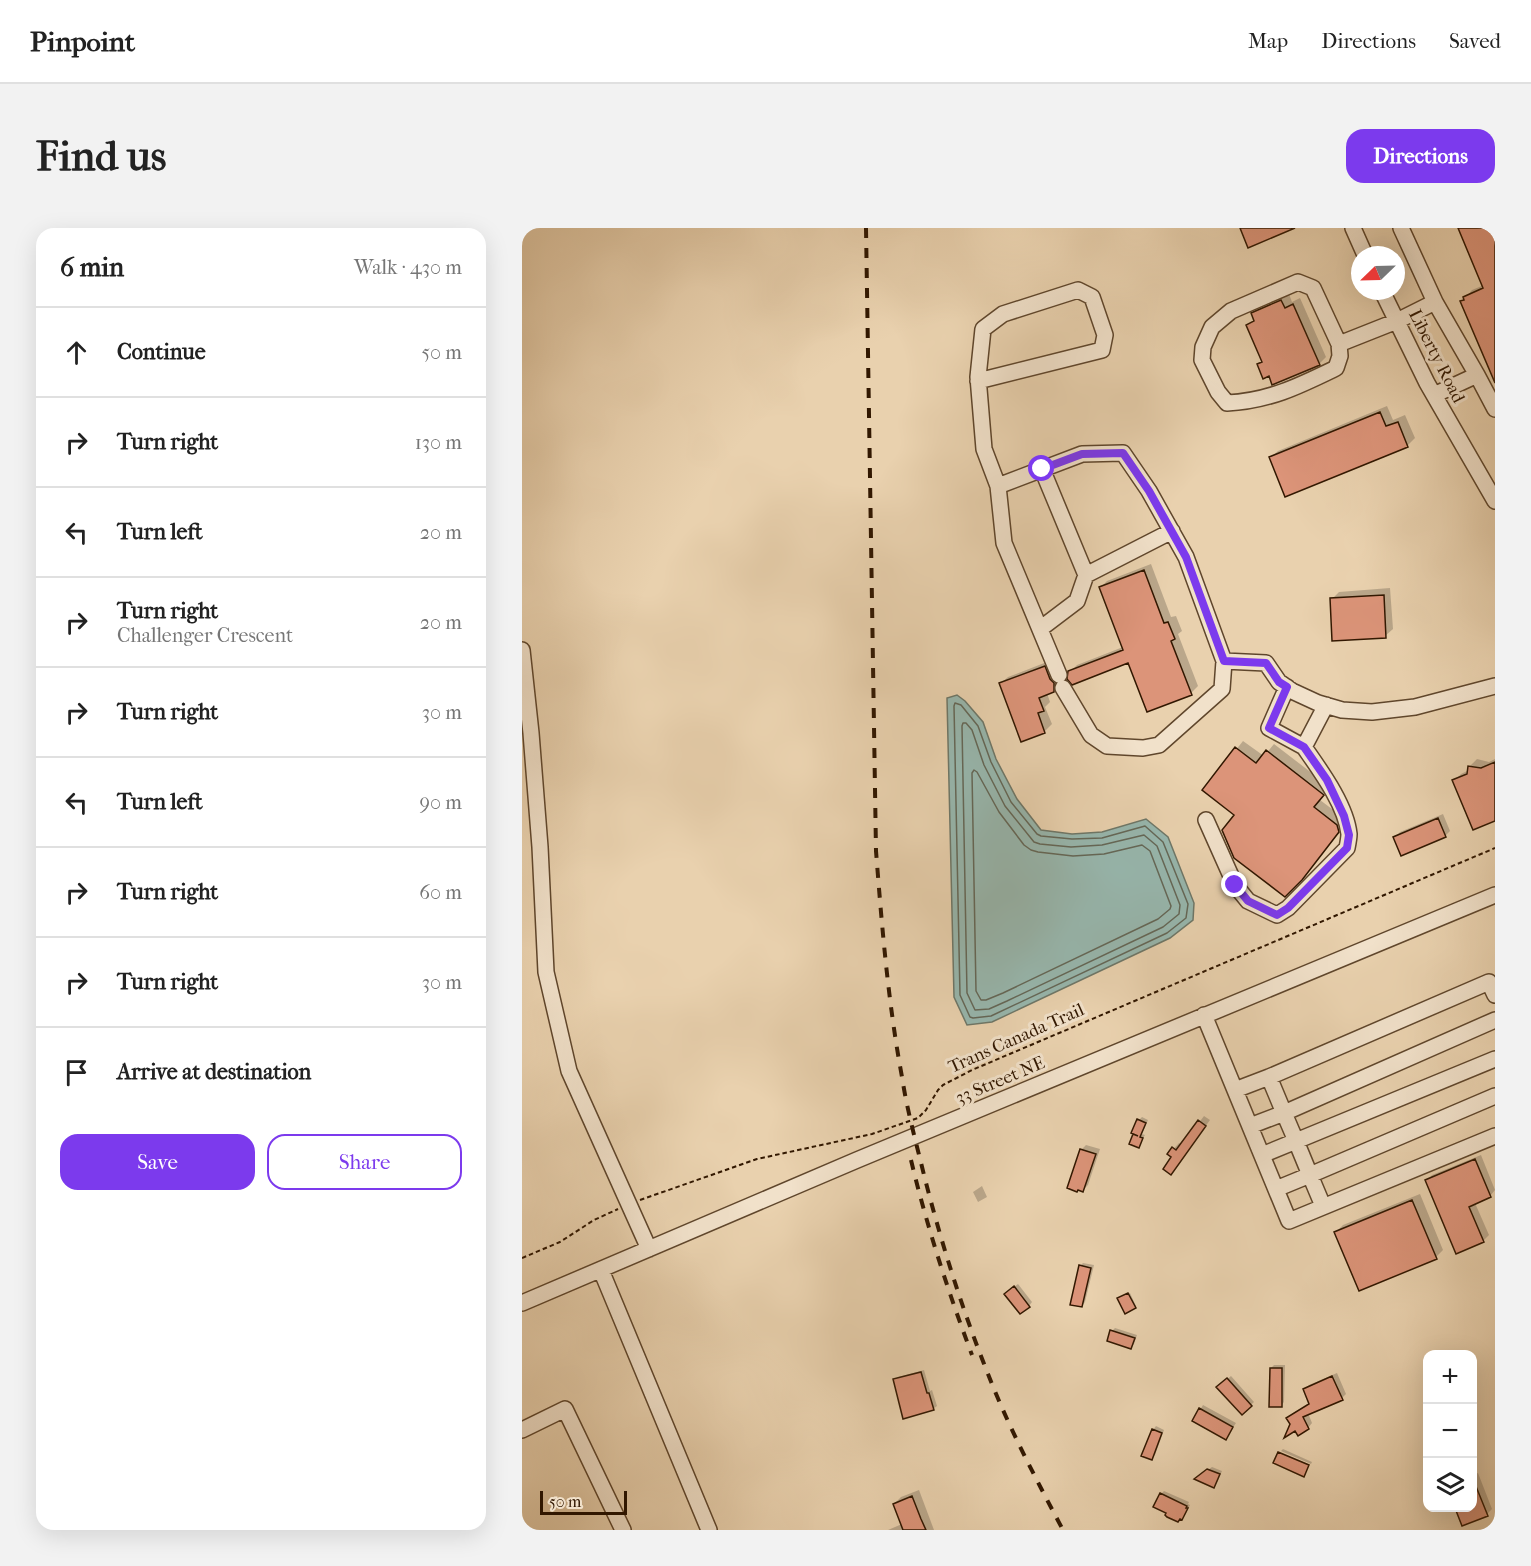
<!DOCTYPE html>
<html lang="en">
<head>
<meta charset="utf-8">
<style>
  :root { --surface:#fff; --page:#f2f2f2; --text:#222; --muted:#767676; --line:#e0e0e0; --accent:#7c3aed }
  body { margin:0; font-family:"IM FELL French Canon",serif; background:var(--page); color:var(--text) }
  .controls { position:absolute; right:18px; bottom:18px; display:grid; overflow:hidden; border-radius:12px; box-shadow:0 6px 24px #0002 }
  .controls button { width:54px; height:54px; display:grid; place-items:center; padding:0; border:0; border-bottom:2px solid var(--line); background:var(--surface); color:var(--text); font:30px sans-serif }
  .compass { position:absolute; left:829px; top:18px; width:54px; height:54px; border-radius:50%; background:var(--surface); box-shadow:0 6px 24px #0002; rotate:247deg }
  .scale { position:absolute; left:18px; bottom:15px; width:87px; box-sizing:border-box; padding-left:6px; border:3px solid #311700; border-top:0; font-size:16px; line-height:21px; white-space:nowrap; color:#311700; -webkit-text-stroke:4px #f1e1ca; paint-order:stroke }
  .stop { position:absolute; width:18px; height:18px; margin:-14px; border:4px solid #7c3aed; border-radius:50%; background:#fff }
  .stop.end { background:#7c3aed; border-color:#fff; box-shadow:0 2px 6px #0008 }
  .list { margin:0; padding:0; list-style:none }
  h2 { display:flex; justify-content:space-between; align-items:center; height:78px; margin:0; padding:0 24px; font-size:26px }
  h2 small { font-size:20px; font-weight:400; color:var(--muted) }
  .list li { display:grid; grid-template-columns:39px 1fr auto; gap:18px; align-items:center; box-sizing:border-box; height:90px; padding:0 24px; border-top:2px solid var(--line) }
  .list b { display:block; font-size:22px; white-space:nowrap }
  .list p { margin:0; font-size:20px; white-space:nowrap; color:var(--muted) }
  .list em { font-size:20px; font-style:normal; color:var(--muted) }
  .actions { display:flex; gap:12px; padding:18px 24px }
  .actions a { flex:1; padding:14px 0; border:2px solid var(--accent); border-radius:18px; text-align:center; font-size:21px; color:var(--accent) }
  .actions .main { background:var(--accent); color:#fff }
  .icon { flex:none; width:33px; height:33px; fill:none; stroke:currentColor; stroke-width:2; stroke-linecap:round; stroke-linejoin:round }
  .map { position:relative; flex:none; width:973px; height:1302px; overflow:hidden; border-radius:18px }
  header { display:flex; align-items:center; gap:36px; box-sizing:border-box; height:84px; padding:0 30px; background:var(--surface); border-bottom:2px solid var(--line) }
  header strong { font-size:28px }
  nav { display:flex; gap:33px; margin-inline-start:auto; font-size:21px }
  .intro { display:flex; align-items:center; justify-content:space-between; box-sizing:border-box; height:144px; padding:0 36px }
  h1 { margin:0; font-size:42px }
  .button { padding:15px 27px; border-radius:18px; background:var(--accent); color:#fff; font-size:21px; font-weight:700 }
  main { display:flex; gap:36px; padding:0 36px }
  aside { flex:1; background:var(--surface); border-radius:18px; box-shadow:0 6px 24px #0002 }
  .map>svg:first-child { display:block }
  .water { fill:#97b7ae; stroke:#6e7768; stroke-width:1.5 }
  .shadow { fill:#0003 }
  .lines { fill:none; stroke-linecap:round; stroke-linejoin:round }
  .shore { stroke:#646757; stroke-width:1.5 }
  .building { fill:#dc9479; stroke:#311700; stroke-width:1.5 }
  .minor-casing { stroke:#5f462c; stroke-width:18 }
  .path { stroke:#311700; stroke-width:2; stroke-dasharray:4.5 3; stroke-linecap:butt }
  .minor { stroke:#f1e1ca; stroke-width:15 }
  .rail { stroke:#311700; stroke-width:4; stroke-dasharray:10 10; stroke-linecap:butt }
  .route { stroke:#7c3aed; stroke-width:8 }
  .labels { text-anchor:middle; stroke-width:6; stroke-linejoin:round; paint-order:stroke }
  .street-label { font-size:18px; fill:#311700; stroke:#f1e1ca }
</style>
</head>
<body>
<header>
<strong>Pinpoint</strong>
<nav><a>Map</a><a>Directions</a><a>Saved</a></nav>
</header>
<div class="intro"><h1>Find us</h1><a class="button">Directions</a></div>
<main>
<aside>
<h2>6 min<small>Walk · 430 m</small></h2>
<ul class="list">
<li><svg class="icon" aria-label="ahead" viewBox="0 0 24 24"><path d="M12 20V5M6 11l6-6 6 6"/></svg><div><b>Continue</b></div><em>50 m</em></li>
<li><svg class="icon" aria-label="right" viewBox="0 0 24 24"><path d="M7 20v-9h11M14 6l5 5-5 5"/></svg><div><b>Turn right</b></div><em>130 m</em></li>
<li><svg class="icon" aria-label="left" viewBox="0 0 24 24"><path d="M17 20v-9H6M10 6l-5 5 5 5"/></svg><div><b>Turn left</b></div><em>20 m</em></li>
<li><svg class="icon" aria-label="right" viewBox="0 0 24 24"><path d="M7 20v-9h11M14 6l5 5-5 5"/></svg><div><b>Turn right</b><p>Challenger Crescent</p></div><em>20 m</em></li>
<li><svg class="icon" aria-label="right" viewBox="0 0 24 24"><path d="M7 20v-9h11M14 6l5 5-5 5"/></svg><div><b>Turn right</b></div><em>30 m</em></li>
<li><svg class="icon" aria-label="left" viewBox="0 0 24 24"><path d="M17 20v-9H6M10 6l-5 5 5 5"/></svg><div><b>Turn left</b></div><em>90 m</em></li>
<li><svg class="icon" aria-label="right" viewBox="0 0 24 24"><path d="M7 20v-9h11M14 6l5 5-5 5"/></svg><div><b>Turn right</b></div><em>60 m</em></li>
<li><svg class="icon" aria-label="right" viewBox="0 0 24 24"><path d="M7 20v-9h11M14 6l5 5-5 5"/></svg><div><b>Turn right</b></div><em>30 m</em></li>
<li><svg class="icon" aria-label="arrive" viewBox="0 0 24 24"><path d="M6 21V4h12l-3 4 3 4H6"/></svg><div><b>Arrive at destination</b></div></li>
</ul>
<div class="actions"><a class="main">Save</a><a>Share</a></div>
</aside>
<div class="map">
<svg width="973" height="1302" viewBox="0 0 973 1302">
  <rect width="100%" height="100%" fill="#e9d1ae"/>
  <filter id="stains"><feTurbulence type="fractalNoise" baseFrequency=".00333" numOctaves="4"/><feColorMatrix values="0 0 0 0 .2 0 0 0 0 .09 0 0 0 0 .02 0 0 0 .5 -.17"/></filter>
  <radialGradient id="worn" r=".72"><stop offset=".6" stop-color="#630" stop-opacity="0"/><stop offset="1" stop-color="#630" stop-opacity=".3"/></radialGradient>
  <path class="water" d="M435,467L443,473L461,494L474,531L495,571L519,602L550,606L580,604L624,591L646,609L672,675L671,692L648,710L470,794L445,797L432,769L425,470Z"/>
  <path class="shadow" d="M937,0H973V142L940,74L950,62L962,57Z
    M767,66L770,74L778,70L804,129L797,136L747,146L737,136L741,132L726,97L733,91L730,85L738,78Z
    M865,178L871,192L883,187L893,210L885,218L764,267L748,230L756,223Z
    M629,336L649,389L654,388L660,403L656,406L676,458L669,465L626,482L607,433L548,444L555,437L601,419L578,360L585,353Z
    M868,360L871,401L863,408L810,371L817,364Z
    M530,432L539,455L531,463L525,465L528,474L523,479L530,496L522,504L478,456L486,449Z
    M721,513L742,528L752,516L808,559L798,572L822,590L823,596L787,643L682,562Z
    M955,531L967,534L973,531V591L932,553L939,546L947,542L948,538Z
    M921,586L928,603L923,608L873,609L878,604Z
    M682,888L688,892L654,940L651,929L647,926L657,915L660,917Z
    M620,889L626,892L620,906L623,907L616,918L613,907L617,892Z
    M564,917L578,921L566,957L561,962L559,922Z
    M959,927L973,962L968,968L953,975L967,1007L962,1012L935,1024L905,953L910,947Z
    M460,958L465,969L456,974L451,964Z
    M898,966L921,1022L914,1029L814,1004L821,997Z
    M561,1035L572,1037L563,1074L560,1078L558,1038Z
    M496,1056L510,1074L507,1078L487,1063Z
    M608,1065L614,1078L613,1079L598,1069Z
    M593,1100L615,1107L612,1116L609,1119L590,1103Z
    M752,1137H763L762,1174L759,1178L749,1140Z
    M402,1142L408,1163L410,1162L415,1178L411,1181L373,1152L376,1149Z
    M815,1145L824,1166L820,1170L786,1185L790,1195L786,1200L770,1196L766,1190L771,1185L788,1174L783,1161L787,1157Z
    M709,1148L732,1174L720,1185L696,1159Z
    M681,1177L714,1195L704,1210L672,1192Z
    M634,1198L642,1202L633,1227L629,1230L631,1202Z
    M761,1221L790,1234L789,1236L759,1223Z
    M690,1239L700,1243L695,1255L692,1258L677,1248Z
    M956,1245L970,1281L965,1286L941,1296L935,1280H950V1248Z
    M397,1262L412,1302H366L380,1296L372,1276L379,1269Z
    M642,1263L667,1274L666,1276L668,1277L663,1287L646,1285L639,1266Z"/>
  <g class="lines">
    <path class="shore" d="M433,475L439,477L456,498L469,534L489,574L515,606L519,608L550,611L580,610L623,598L641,614L666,676L664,690L645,705L469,788L451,790L448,789L438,767L432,478Z
      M441,495H444L450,502L462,537L483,578L512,614L518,616L549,619L580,617L622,607L635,618L658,677L657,686L641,699L485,773L467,781L453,782L445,765L440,498Z
      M452,542L455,544L477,584L502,617L509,622L516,624L551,628L582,626L620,617L628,623L649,678L648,681L636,691L481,765L464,772H459L454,763L450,545Z"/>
  </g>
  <path class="building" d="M718,0H773L726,20Z
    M936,0H973V155L938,73L942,72L941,69L961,60Z
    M759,72L763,80L771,76L798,137L750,157L747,148L741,151L735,136L740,134L724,97L732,93L729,85Z
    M858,184L864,198L876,194L886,219L763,269L747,229Z
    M622,342L642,395L646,394L653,411L649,413L670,467L625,484L606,435L550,457L545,451L546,443L601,422L577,359Z
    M862,367L864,410L810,413L808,370Z
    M523,438L528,451L532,455V464L517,470L522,483L516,485L523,505L499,514L477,455Z
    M713,519L734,535L744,522L802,567L792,579L815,597L817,604L780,652L763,669L712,630L700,602L712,587L680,562Z
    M973,534V593L951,602L930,552L945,546L946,538L959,540Z
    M916,590L924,609L879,628L871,609Z
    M615,891L624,895L618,909L621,910L617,920L607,916L611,906L616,908L609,905Z
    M676,892L684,898L649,947L641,941L649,929L645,926L650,919L654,922Z
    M558,921L574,926L561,964L556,962L555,964L545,960Z
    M953,931L969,969L947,979L962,1014L934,1026L903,952Z
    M890,972L915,1031L837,1063L812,1004Z
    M557,1037L569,1040L560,1079L548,1077Z
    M492,1058L508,1079L498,1086L482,1066Z
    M606,1065L614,1080L603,1086L595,1070Z
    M588,1102L613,1110L609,1121L585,1113Z
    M748,1140H760V1179H747Z
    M399,1144L405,1165H407L412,1182L381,1191L371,1151Z
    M810,1148L821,1172L781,1189L787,1201L776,1208L773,1203L762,1210L768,1196L764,1190L787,1176L781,1161Z
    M705,1150L730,1178L720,1187L694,1159Z
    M677,1180L711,1199L704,1212L670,1193Z
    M630,1201L640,1205L630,1232L619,1228Z
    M756,1224L787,1237L782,1249L751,1235Z
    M685,1241L698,1246L692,1260L672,1251Z
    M951,1251L966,1288L940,1298L933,1280H951Z
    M638,1265L665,1278L664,1280H666L660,1292L658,1291L656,1294L645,1289L643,1287L644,1285L631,1279Z
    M390,1268L399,1291L404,1302H381L371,1276Z"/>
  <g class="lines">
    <defs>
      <path id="minor" d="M831,0L843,27
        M879,0L913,74
        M860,63L905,155L973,273
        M817,116L818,128L814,140C777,158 747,173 705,175L696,164L680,132L681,119L690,99L709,83L776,54L791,60L817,116L875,93L913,74L955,147L912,167
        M955,147L973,181
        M456,153L580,122L583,107L570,69L556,62L481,86L461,101L456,149L462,221L476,258
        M520,241L564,347
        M518,401L555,373L564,347L650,303
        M0,422L9,505L18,619L24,744L47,843L127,1021
        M537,447L482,315L476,258L560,226L601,225L627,263L664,329L702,433L744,435L757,454L770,463L796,475L820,482L850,484L893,479L973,458
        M765,459L747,500L782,519
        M541,460L569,507L585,518L621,520L637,517L700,461L702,433
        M684,592L713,657L726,673L755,687L766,680L825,620C826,615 827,610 827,606C824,577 798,542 782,519L804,477
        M973,767L967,754L747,849L762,885L973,792
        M682,787L767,993L973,908
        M973,831L774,913L788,947L973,868
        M713,862L747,849
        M728,898L762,885L774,913L740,927
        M754,961L788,947L801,978
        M79,1042L187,1302
        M0,1075L335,932L973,667
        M0,1202L43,1181L101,1302"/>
    </defs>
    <use href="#minor" class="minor-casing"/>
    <path class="path" d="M118,972L235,931L350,906L396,890L404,882L416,862L421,857L450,842L973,620
      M0,1030L38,1014L72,992L96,981"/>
    <use href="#minor" class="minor"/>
    <path class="rail" d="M344,0L354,623C360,699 366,774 380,849C385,882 394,914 402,947C419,1014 440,1081 466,1146C487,1200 514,1251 541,1302
      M389,932C405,999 426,1063 450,1127"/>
  </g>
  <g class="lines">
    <path class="route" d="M520,241L560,226L601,225L627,263L664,329L702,433L744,435L757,454L765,459L747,500L782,519L805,552L822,588L827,607L825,620L766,680L755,687L726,673L713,657"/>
  </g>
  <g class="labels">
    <g class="street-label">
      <text transform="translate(915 128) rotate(63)" y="6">Liberty Road</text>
      <text transform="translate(494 810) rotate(-24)" y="6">Trans Canada Trail</text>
      <text transform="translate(478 852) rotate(-23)" y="6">33 Street NE</text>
    </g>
  </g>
  <rect width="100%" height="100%" filter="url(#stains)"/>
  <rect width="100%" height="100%" fill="url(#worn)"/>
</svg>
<div class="controls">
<button>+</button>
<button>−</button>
<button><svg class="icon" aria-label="layers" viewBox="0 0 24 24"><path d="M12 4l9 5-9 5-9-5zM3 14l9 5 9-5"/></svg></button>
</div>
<svg class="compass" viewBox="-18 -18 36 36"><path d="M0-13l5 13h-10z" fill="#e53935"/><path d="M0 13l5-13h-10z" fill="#767676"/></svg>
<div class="scale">50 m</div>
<div class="stop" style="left:520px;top:241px"></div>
<div class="stop end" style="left:713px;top:657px"></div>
</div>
</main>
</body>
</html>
